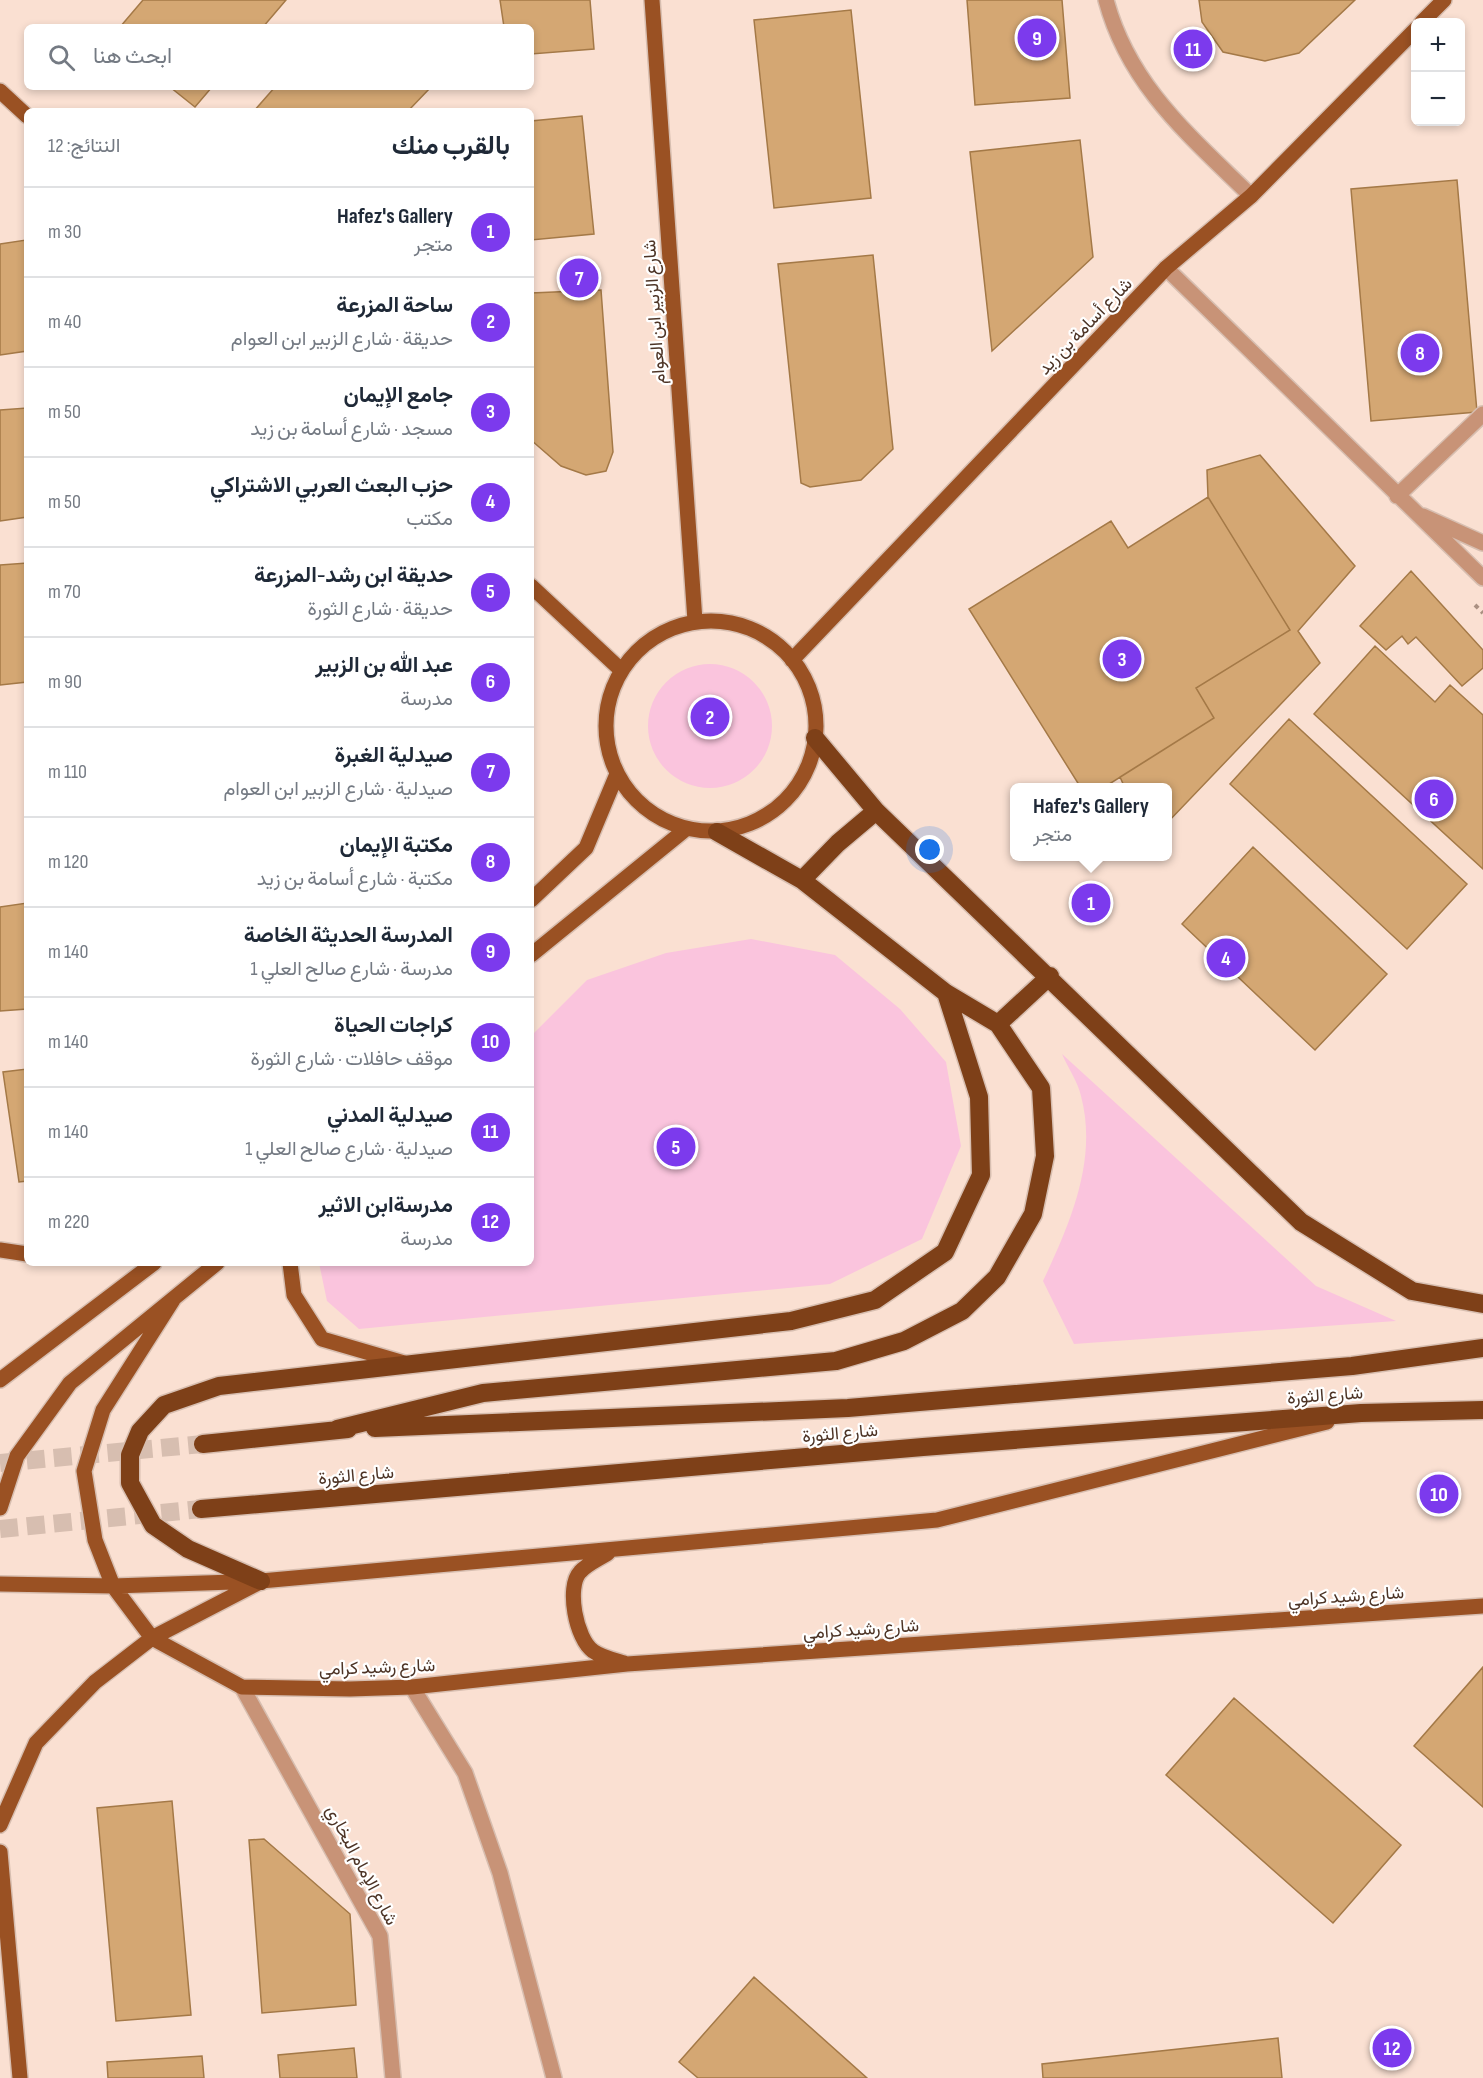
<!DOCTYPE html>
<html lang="ar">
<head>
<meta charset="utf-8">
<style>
  :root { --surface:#fff; --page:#f6f6f7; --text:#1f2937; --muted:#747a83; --line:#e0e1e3; --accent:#7c3aed }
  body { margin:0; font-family:"Sofia Sans Condensed",Vazirmatn,sans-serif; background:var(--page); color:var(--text); direction:rtl }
  .controls { position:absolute; right:18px; top:18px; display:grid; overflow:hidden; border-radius:9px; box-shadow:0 3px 9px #0003 }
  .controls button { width:54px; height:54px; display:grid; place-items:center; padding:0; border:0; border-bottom:2px solid var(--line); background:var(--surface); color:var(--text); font:30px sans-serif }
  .you { position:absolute; left:930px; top:850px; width:21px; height:21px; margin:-15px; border:4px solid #fff; border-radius:50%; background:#1a73e8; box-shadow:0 0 0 9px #1a73e833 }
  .badge { display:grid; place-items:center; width:39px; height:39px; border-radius:50%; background:var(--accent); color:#fff; font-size:20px; font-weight:700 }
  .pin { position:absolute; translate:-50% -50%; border:3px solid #fff; box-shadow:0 2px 6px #0006 }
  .popup { position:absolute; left:1010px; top:783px; width:162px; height:78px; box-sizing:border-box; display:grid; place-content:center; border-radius:9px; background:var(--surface); filter:drop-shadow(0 2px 4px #0005); font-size:20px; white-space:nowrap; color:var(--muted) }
  .popup b { font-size:22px; color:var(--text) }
  .popup::after { content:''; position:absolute; left:50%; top:100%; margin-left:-12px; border:12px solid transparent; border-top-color:var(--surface) }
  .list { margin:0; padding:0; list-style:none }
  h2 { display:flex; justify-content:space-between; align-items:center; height:78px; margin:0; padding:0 24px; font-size:26px }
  h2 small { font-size:20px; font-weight:400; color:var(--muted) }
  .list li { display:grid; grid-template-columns:39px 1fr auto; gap:18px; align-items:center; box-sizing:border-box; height:90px; padding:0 24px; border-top:2px solid var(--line) }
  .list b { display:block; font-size:22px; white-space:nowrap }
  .list p { margin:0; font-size:20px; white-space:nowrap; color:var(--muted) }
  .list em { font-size:20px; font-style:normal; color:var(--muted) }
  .icon { flex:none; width:33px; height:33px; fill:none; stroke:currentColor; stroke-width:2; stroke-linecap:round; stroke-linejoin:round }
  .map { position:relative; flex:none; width:1483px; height:2078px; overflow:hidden; direction:ltr }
  .search { position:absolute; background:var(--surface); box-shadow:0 3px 9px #0003; left:24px; top:24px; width:510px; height:66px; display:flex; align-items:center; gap:15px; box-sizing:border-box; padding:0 21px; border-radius:9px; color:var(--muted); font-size:22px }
  .panel { position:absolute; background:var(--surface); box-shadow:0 3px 9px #0003; left:24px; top:108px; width:510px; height:1158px; border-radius:9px; direction:rtl }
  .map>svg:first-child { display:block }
  .green { fill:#fac4dd }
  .building { fill:#d4a773; stroke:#a47947; stroke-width:1.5 }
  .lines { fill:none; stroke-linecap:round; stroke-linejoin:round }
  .highway-tunnel { stroke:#d7beb0; stroke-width:18; stroke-dasharray:18 9; stroke-linecap:butt }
  .minor-casing { stroke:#d7beb0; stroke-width:18 }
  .major-casing { stroke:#d7beb0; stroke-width:18 }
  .highway-casing { stroke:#d7beb0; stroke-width:21 }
  .path { stroke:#aa9082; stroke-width:4; stroke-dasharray:4.5 4.5; stroke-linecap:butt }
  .minor { stroke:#c89377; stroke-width:15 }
  .major { stroke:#9a5123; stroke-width:15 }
  .highway { stroke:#7e4018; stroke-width:18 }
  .labels { text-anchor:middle; stroke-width:4.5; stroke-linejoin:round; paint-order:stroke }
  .street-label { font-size:18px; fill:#4d3426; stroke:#fff }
</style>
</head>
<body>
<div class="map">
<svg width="1483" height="2078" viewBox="0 0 1483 2078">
  <rect width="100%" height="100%" fill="#fae0d2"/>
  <path class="green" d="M648 726a62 62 0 1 1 124 0a62 62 0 1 1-124 0Z
    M751,939L835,955L900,1009L946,1062L961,1146L922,1239L830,1284L359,1329L327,1301L319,1263H531V1036L587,980L666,953Z
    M1062,1054L1316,1286L1396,1321L1074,1344L1043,1281C1070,1224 1098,1160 1081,1096C1078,1082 1068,1068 1062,1054Z"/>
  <path class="building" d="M143,0H286L263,27H120Z
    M500,0H590L594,49L531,54V27H504Z
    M967,0H1062L1070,98L975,105Z
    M1199,0H1355L1299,53L1265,61L1223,52L1202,22Z
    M851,10L871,198L774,208L754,20Z
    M170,87H212L195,107Z
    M275,87H431L408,111H254Z
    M582,116L594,234L531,240V121Z
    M1080,140L1093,257L992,351L970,152Z
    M1457,180L1477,412L1371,421L1351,189Z
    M26,240L27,351L0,355V244Z
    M873,255L893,449L861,480L810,487L801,483L778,264Z
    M601,290L613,452L606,471L586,475L561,466L531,440V293Z
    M27,408V517L0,521V410Z
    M1260,455L1355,566L1298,631L1320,663L1168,822V788H1125L1120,777L1214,718L1196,688L1290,630L1208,497L1207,470Z
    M1208,497L1290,630L1196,688L1214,718L1103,788H1081L969,609L1111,521L1128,548Z
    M27,563V682L0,685V565Z
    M1411,571L1483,650V668L1462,686L1416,637L1408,644L1402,636L1386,650L1360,626Z
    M1375,646L1435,702L1450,685L1483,715V869L1314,714Z
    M1289,719L1467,884L1407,949L1230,784Z
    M1253,847L1387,974L1315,1050L1182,924Z
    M27,903V1009L0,1011V907Z
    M27,1069V1181L19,1182L3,1072Z
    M1483,1667V1807L1414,1746Z
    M1234,1698L1401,1845L1333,1923L1166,1775Z
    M172,1801L191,2015L116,2021L97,1808Z
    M264,1839L350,1914L356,2005L262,2013L249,1840Z
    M754,1977L867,2078H698L679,2062Z
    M1278,2038L1282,2078H1043L1042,2064Z
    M354,2048L357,2078H280L278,2055Z
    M202,2056L204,2078H108L107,2062Z"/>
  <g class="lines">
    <path class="highway-tunnel" d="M0,1463L203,1444
      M0,1529L201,1509"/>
    <defs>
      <path id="minor" d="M1106,0C1129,86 1190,136 1251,196
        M1166,268L1483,578
        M1397,496L1483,414
        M1423,516L1483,543
        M242,1687L380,1936L393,2078
        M412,1687L465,1773L500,1873L554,2078"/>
      <path id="major" d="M652,0L695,621
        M1422,22L1444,0
        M0,91L27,116
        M531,586L621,670
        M606 726a105 105 0 1 1 210 0a105 105 0 1 1-210 0Z
        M792,660L1166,268L1251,196L1416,29
        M531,900L586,848L617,774
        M531,955L686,829
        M0,1250L27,1254
        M290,1263L294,1295L322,1339L404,1363
        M173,1300L103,1410L84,1471L95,1540L113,1586L152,1638L242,1687L350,1689L412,1687L627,1664L1483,1606
        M0,1380L154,1263
        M0,1508L17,1456L70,1383L217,1263
        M608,1553C599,1559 587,1564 580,1572C566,1587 576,1639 593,1651C601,1657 614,1660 624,1663
        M0,1584L113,1586L261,1581L937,1520L1327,1422
        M0,1825L36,1743L95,1682L152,1638L258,1583
        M0,1852L20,2078"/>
      <path id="highway" d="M815,738L876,811L1301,1222L1412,1291L1483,1304
        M802,880L838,843L876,811
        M998,1024L1050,976
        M375,1428L848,1408L1352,1366L1483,1348
        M337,1429L483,1393L836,1361L904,1341L962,1311L997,1277L1033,1214L1045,1156L1041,1088L998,1024L946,993L802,880L717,832
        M203,1444L348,1429
        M201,1509L923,1447L1361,1413L1483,1410
        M261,1581L188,1549L153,1525L130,1483V1455L140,1431L164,1405L219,1386L791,1321L875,1300L945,1252L981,1175L979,1097L946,993"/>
    </defs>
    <use href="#minor" class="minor-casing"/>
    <use href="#major" class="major-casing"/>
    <use href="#highway" class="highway-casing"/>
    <path class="path" d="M1475,605L1483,613"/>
    <use href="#minor" class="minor"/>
    <use href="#major" class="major"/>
    <use href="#highway" class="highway"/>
  </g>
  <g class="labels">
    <g class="street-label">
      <text transform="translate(654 312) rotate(-94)" y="6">شارع الزبير ابن العوام</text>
      <text transform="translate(1085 326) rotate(-46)" y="6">شارع أسامة بن زيد</text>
      <text transform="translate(1325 1395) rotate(-4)" y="6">شارع الثورة</text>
      <text transform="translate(840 1433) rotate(-5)" y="6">شارع الثورة</text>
      <text transform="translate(356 1475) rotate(-5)" y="6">شارع الثورة</text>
      <text transform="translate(1346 1596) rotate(-4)" y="6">شارع رشيد كرامي</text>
      <text transform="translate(861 1629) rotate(-4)" y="6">شارع رشيد كرامي</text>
      <text transform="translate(377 1667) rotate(-2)" y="6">شارع رشيد كرامي</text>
      <text transform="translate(362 1865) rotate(62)" y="6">شارع الإمام البخاري</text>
    </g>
  </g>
</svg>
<div class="controls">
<button>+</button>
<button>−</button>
</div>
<div class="you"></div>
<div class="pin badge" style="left:1091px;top:903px">1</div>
<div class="popup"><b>Hafez's Gallery</b>متجر</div>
<div class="pin badge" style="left:710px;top:717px">2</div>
<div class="pin badge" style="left:1122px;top:659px">3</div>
<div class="pin badge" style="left:1226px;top:958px">4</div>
<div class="pin badge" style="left:676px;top:1147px">5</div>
<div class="pin badge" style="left:1434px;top:799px">6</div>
<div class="pin badge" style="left:579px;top:278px">7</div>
<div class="pin badge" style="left:1420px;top:353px">8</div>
<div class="pin badge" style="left:1037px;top:38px">9</div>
<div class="pin badge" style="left:1439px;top:1494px">10</div>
<div class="pin badge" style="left:1193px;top:49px">11</div>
<div class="pin badge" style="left:1392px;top:2048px">12</div>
<div class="search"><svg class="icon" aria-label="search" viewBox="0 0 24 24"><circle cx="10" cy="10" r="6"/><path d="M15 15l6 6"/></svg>ابحث هنا</div>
<section class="panel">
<h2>بالقرب منك<small>النتائج: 12</small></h2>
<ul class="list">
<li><span class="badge">1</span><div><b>Hafez's Gallery</b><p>متجر</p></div><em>30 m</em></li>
<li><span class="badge">2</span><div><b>ساحة المزرعة</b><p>حديقة · شارع الزبير ابن العوام</p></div><em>40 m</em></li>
<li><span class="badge">3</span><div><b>جامع الإيمان</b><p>مسجد · شارع أسامة بن زيد</p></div><em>50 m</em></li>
<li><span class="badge">4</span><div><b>حزب البعث العربي الاشتراكي</b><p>مكتب</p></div><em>50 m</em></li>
<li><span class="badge">5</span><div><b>حديقة ابن رشد-المزرعة</b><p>حديقة · شارع الثورة</p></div><em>70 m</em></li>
<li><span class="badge">6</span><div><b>عبد الله بن الزبير</b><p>مدرسة</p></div><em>90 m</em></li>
<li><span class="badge">7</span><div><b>صيدلية الغبرة</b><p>صيدلية · شارع الزبير ابن العوام</p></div><em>110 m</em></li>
<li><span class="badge">8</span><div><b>مكتبة الإيمان</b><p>مكتبة · شارع أسامة بن زيد</p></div><em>120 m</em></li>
<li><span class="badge">9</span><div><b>المدرسة الحديثة الخاصة</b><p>مدرسة · شارع صالح العلي 1</p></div><em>140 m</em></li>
<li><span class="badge">10</span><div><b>كراجات الحياة</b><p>موقف حافلات · شارع الثورة</p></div><em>140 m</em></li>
<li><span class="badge">11</span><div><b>صيدلية المدني</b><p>صيدلية · شارع صالح العلي 1</p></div><em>140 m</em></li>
<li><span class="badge">12</span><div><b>مدرسةابن الاثير</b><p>مدرسة</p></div><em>220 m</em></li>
</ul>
</section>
</div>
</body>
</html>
